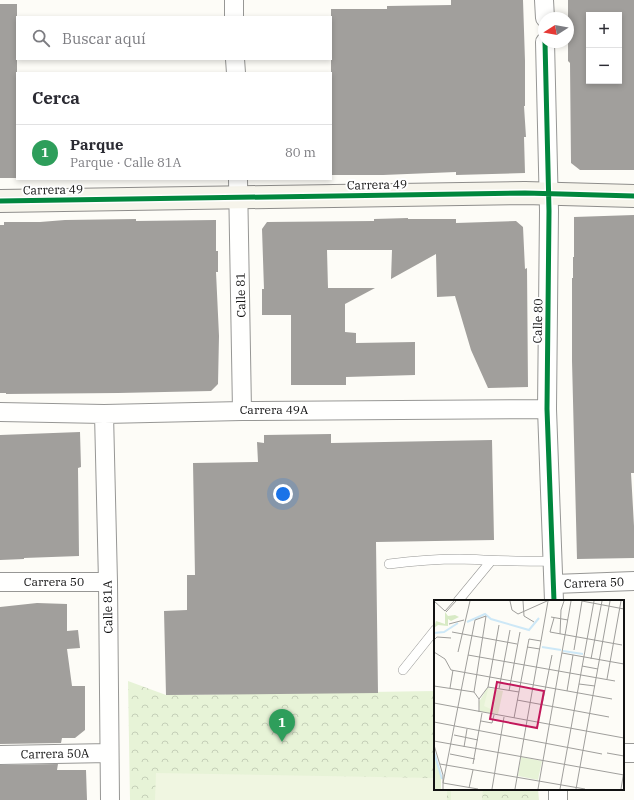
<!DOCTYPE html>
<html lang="es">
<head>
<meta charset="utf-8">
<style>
  :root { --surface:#fff; --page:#f2f2f3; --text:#2b2b33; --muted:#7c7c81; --line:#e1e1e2; --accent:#646362 }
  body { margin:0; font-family:"IBM Plex Serif",serif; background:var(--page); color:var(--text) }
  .controls { position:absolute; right:12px; top:12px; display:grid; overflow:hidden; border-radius:0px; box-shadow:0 2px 6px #0003 }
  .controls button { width:36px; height:36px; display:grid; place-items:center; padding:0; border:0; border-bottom:1px solid var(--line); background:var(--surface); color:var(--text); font:20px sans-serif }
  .compass { position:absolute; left:538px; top:12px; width:36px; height:36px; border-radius:50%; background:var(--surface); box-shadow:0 2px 6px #0003; rotate:259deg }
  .you { position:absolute; left:283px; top:494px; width:14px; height:14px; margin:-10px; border:3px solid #fff; border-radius:50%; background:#1a73e8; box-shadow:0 0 0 6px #1a73e833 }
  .badge { display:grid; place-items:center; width:26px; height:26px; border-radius:50%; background:var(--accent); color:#fff; font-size:13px; font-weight:700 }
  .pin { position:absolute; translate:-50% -33px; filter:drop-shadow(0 1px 2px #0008) }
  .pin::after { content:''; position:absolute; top:21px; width:14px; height:12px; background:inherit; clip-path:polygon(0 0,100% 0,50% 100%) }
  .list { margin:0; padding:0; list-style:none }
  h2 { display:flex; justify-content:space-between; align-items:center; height:52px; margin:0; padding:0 16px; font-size:17px }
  h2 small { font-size:13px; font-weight:400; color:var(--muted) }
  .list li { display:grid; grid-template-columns:26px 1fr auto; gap:12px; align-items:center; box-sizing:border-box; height:56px; padding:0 16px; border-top:1px solid var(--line) }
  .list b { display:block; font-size:15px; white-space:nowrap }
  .list p { margin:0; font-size:13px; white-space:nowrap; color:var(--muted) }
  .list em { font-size:13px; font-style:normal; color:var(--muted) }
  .icon { flex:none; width:22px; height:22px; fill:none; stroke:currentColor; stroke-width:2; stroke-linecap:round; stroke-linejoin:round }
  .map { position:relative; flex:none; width:634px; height:800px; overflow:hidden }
  .search { position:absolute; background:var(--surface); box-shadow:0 2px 6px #0003; left:16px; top:16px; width:316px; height:44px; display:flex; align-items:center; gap:10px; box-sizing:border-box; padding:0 14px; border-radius:0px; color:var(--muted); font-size:15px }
  .panel { position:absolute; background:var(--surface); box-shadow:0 2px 6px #0003; left:16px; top:72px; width:316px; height:108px; border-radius:0px }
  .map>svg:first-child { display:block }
  .park { fill:url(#park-crowns) }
  .pitch { fill:#f0f6e1 }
  .building { fill:#a19f9c; fill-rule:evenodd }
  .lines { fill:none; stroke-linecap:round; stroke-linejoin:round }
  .lane-casing { stroke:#979795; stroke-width:10 }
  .street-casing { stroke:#979795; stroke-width:20 }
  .secondary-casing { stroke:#8e8d8b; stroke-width:24 }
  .lane { stroke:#fffffe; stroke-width:9 }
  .street { stroke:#fffffe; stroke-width:18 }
  .secondary { stroke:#f6f4eb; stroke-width:22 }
  .cycleway-casing { stroke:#fff; stroke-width:8 }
  .cycleway { stroke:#00873e; stroke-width:5 }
  .labels { text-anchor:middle; stroke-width:4; stroke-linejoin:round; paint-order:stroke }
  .street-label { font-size:12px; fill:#111; stroke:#fff }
  .inset-river { fill:none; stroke:#cde8f7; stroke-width:2 }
  .inset-road { fill:none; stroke:#9f9e9b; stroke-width:1 }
  .view { fill:#c2185b; fill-opacity:0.15; stroke:#c2185b; stroke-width:2 }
  .inset-edge { fill:none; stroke:#111; stroke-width:2 }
</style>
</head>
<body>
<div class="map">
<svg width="634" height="800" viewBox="0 0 634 800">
  <defs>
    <pattern id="park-crowns" width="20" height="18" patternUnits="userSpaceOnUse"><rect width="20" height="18" fill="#e7f3d7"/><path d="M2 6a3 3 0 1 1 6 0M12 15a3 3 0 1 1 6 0" fill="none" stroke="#c5cfb8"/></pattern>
  </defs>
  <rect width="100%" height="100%" fill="#fdfcf7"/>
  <path class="park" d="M128,681L166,695L435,691V789H538L539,800H130Z"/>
  <path class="pitch" d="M156,773L435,778V789H447V800H155Z
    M451,789H483L482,800H451Z"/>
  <path class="building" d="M451,0H523L525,61V106H524L526,137H524L525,173L456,175V172L383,175H331V9H387V6L451,5Z
    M568,0H634V170H580L571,163L570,63L568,61ZM589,15H619V81H589Z
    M0,4H17V178H0Z
    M634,215V473H631L634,526V558L577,559L572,361V278H573V257H574V217Z
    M408,218V219H456V223L516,221L523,227L525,269L527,268L528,387L488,388L471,350L455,296L437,297L436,254L391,279L392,250H327L328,288H375L345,304V332L356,333V343L415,342V375L346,377V385H291V315H262V289H264L262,229L267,222L374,221V219Z
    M136,219V221L216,220V251H218V272H216L219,336L218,384L211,391L118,393L6,394V393H0V225H4V222H40L65,220Z
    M80,432L81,467L78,468L79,556L24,558V559L0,560V435Z
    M331,434V443L492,440L494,540L376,542L378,693L166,695L164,611L187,610V575H195L193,463L258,462L257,442L264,443V435Z
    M37,603L67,604V631L78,630L80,648L67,649L72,686H85V730L75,738H62L61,743L0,744V607Z
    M58,764L57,770H86L87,800H0V765Z"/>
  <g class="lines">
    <defs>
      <path id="lane" d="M389,564C413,561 436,559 460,559C491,560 521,562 552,561
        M458,601L491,561
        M403,670L435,630"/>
      <path id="street" d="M234,0V17
        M544,0L545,18
        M545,42L549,211L547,409L554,601
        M235,59L236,73
        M238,179L242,411
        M0,412L104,414L242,411L547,409
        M104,414L108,582L110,800
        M0,582H108
        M554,584L634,581
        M623,753H634
        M0,755L109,753
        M558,789V800"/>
      <path id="secondary" d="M0,201L525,193L634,196"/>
    </defs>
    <use href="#lane" class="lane-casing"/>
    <use href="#street" class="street-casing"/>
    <use href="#secondary" class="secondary-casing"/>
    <use href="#lane" class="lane"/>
    <use href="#street" class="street"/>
    <use href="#secondary" class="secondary"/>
    <defs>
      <path id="cycleway" d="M545,42L549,211L547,409L554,601
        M0,201L525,193L634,196"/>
    </defs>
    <use href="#cycleway" class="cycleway-casing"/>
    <use href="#cycleway" class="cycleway"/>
  </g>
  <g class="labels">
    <g class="street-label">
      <text transform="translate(377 185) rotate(-1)" y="4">Carrera 49</text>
      <text transform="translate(53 190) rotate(-1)" y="4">Carrera 49</text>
      <text transform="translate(241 295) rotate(-91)" y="4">Calle 81</text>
      <text transform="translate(538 321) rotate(-89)" y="4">Calle 80</text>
      <text x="274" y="414">Carrera 49A</text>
      <text x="54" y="586">Carrera 50</text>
      <text transform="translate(594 583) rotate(-2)" y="4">Carrera 50</text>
      <text transform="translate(108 607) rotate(-91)" y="4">Calle 81A</text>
      <text transform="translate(55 754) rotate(-1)" y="4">Carrera 50A</text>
    </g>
  </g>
  <g transform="translate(434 600)">
    <rect width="190" height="190" fill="#fdfcf7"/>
    <path d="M11,12L14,16L21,15L25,17L17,21L14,19V26L4,25L0,28L2,21L11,24Z" fill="#d8eac5"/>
    <path d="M53,88L69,91L64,114L46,112L45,102ZM87,157L108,161L104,180L84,176Z" fill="#e7f3d7"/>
    <path d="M0,151L7,177V189H0Z" fill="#e7f3d7"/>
    <path d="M54,89L63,91L59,110L50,106Z" fill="#f0f6e1"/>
    <path class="inset-river" d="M33,22L51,14L57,19L95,30L105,18M0,33L10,32L24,23M108,47L127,50M129,51L149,54M0,152L8,179"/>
    <path class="inset-road" d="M0,1L11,11L20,1M76,1L78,10L84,14L113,1M89,1L90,16L100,22M148,1L190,9M12,12L22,1M117,17L134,20M120,18L116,32L188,45M15,24L30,20M18,32L83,44M126,34L127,10L130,1M0,40L3,37L17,38M93,47L106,49M140,50L148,1M0,52L11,59L17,70L178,99M24,52L36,1M128,53L190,64M34,55L181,81M157,59L168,1M148,66L164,69M173,79L187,1M145,84L161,86M0,86L40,92M54,87L85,92M16,88L19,70M65,89L76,30M75,91L86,32M133,91L139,55M83,100L175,117M0,103L190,138M108,105L118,55M45,112V99L54,87L65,25M0,115V142M80,118L95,39L107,41M47,121L58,123L60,115M0,122L168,154M20,135L44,140M0,141L190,175M0,145L9,175V189M30,147L33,129M173,153L190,156M16,154L41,159M6,164L151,189M39,164L48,113M9,183L41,20L52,16L40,92L45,99M9,183L44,189M35,188L39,170M58,189L70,117M81,189L114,1M104,189L137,1M126,189L160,1M142,189L176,1M187,189L190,171"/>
    <path class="view" d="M63,82L110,91L103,128L56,119Z"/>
    <rect width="190" height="190" class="inset-edge"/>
  </g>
</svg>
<div class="controls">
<button>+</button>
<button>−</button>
</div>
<svg class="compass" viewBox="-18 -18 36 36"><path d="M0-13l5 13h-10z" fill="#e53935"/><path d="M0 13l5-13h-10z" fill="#7c7c81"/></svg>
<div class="you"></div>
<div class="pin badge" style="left:282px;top:742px;background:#2e9e5b">1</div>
<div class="search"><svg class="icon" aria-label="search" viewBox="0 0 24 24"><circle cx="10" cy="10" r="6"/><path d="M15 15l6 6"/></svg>Buscar aquí</div>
<section class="panel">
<h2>Cerca<small></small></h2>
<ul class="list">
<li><span class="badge" style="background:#2e9e5b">1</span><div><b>Parque</b><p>Parque · Calle 81A</p></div><em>80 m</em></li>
</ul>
</section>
</div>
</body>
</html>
